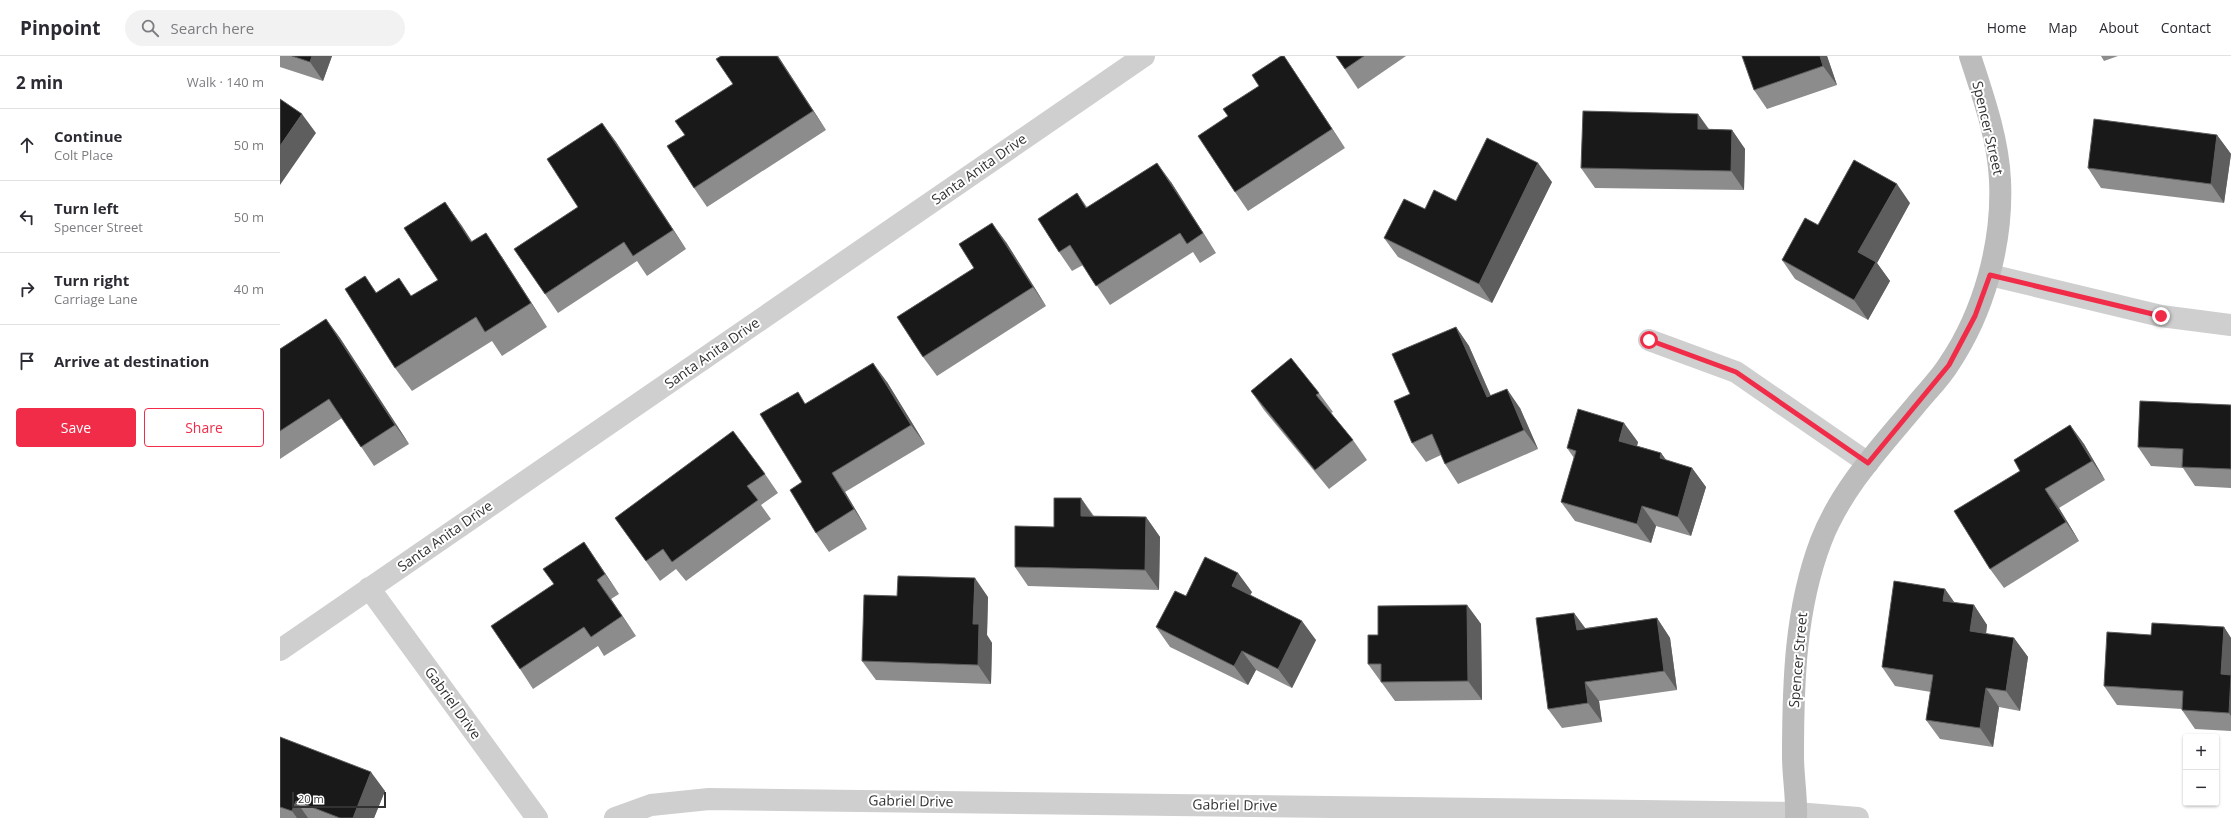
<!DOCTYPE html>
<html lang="en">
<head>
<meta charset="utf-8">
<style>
  :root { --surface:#fff; --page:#f2f2f3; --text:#2b2b33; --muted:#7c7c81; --line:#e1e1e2; --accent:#f12c48 }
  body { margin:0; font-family:"Open Sans",sans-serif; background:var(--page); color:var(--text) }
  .controls { position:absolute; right:12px; bottom:12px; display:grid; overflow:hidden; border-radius:4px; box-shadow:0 1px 3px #0004 }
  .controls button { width:36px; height:36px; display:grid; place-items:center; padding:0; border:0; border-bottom:1px solid var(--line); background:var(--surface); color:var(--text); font:20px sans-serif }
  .scale { position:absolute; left:12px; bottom:10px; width:94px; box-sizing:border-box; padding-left:4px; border:2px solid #323232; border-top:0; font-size:11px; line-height:14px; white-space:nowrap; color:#323232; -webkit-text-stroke:3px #fff; paint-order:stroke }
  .stop { position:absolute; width:12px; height:12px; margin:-9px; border:3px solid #f12c48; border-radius:50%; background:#fff }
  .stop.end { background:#f12c48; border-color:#fff; box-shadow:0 1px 4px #0008 }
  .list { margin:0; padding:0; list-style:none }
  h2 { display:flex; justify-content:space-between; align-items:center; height:52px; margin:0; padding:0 16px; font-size:17px }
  h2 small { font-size:13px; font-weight:400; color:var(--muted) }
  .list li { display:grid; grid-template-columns:26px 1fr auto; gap:12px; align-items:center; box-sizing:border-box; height:72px; padding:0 16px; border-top:1px solid var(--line) }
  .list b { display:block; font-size:15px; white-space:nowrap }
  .list p { margin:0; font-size:13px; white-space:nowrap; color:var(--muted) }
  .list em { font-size:13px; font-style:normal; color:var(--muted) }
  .actions { display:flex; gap:8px; padding:12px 16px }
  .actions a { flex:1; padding:9px 0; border:1px solid var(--accent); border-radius:4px; text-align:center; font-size:14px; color:var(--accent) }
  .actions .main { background:var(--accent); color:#fff }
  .icon { flex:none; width:22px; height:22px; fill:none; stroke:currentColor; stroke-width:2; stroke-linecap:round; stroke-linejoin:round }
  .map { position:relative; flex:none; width:1951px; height:762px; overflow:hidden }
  header { display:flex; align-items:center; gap:24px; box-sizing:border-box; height:56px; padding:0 20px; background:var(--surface); border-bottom:1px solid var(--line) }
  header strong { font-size:19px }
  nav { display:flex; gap:22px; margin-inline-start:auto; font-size:14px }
  .search { width:280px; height:36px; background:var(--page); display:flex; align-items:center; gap:10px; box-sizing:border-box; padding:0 14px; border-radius:22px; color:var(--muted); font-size:15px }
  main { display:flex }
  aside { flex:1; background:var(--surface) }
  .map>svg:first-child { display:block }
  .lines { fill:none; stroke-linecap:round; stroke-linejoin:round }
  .street { stroke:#cfcfcf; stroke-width:22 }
  .secondary { stroke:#bcbcbc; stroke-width:22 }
  .wall { fill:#8c8c8c }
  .shaded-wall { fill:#5e5e5e }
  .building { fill:#191919; stroke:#5e5e5e }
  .route { stroke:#f12c48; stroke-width:5 }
  .labels { text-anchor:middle; stroke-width:4; stroke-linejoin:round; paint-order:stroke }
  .street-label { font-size:14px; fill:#323232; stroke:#fff }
</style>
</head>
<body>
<header>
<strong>Pinpoint</strong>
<div class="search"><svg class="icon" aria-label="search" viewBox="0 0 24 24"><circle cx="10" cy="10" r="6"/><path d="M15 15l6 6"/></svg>Search here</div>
<nav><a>Home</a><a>Map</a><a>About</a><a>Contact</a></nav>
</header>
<main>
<aside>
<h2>2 min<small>Walk · 140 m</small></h2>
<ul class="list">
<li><svg class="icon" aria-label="ahead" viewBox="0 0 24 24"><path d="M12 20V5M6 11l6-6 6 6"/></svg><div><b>Continue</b><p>Colt Place</p></div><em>50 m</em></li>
<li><svg class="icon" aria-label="left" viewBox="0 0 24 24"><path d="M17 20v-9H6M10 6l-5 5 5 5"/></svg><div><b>Turn left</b><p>Spencer Street</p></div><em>50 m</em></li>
<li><svg class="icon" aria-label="right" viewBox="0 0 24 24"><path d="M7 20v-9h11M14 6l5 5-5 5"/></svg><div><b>Turn right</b><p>Carriage Lane</p></div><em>40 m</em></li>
<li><svg class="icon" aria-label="arrive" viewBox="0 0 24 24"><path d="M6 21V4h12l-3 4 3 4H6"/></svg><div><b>Arrive at destination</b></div></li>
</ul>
<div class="actions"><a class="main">Save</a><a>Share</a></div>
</aside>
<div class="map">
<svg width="1951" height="762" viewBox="0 0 1951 762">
  <rect width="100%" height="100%" fill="#fff"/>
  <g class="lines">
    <path class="street" d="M1710,219L1881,260L1951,269
      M1369,284L1456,316L1588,407
      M89,532L257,762
      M0,594L864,0
      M335,762L371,749L429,743L1516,757L1578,762"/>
    <path class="secondary" d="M1516,762C1517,741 1513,721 1513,700C1513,627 1515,553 1541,485C1561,433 1600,392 1635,350C1646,336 1660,323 1669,308C1704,256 1723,187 1720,124C1718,82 1703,40 1690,0"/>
  </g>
  <path class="wall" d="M0,0H52L43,25L0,11Z
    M498,0L546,74L427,151L414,132L405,79Z
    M1004,0L1016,18L1065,92L968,155L955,136L948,60L979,30Z
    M1056,0H1126L1078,33Z
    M1547,0L1557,29L1487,53L1474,34Z
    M1821,0H1838L1824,5Z
    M1418,58L1429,73L1452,74L1465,93L1464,134L1315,132L1301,112Z
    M322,67L336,86L406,193L367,220L357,205L278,257L265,238L298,151Z
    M1937,79L1951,98L1944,147L1821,132L1808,112Z
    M891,126L936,197L920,207L913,196L830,249L803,209L792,215L779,196L797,137L807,151Z
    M1272,126L1212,247L1118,201L1104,182L1145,153L1176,145Z
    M165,146L192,186L222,201L267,271L222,300L212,285L132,335L115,312L85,220L96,236L132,240L158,224Z
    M1630,147L1597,207L1610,225L1588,264L1515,223L1502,204L1538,169Z
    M726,186L766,250L657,320L643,301L694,212Z
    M46,263L60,282L129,388L94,410L62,362L0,403V293Z
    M1176,271L1189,290L1211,340L1240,352L1258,393L1178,428L1165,408L1161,399L1146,406L1132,387L1130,338Z
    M607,326L645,388L565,436L587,473L549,496L536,477L522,426L526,348Z
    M971,335L1039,337L1053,356L1051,357L1073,384L1087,404L1049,433L984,354Z
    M1951,349V432L1915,430L1903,412L1871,410L1858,391Z
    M1790,369L1804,388L1825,424L1779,452L1799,485L1724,532L1710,513L1740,415Z
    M1358,386L1357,390L1381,397L1386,404L1412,412L1426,431L1411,480L1376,470L1371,487L1295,465L1281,446L1294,402L1287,392Z
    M485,418L498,437L481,449L491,463L406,525L396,513L380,525L335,462Z
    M801,442L814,460L866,461L880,481L879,534L748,530L735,511Z
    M317,505L339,538L331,543L356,580L324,600L318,590L253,633L240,613Z
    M1665,533L1675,547L1694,549L1707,569L1706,578L1734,582L1748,601L1740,655L1719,651L1713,691L1660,683L1646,664L1651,636L1615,630L1602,611Z
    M972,536L970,539L1036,584L1012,632L976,614L968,629L890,591L876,571L906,540Z
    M617,540L708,541L707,579L712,587L711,628L596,624L582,605Z
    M1187,549L1201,568L1202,644L1115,645L1088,608L1098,579Z
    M1294,557L1305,572L1377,562L1390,582L1397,634L1319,645L1322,666L1282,672L1268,653Z
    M1944,571L1951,582V675L1915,673L1902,654V653L1837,649L1824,630L1871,579Z
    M0,681L105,735L94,762H0Z"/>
  <path class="shaded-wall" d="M32,0H52L43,25L30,6Z
    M497,0H498L546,74L533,55Z
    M1004,0L1016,18L1065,92L1052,73Z
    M1540,0H1547L1557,29L1543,10Z
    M22,58L36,77L0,129V90Z
    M1418,58L1431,77L1418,73Z
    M322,67L336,86L406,193L393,174Z
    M1452,74L1465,93L1464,134L1451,115Z
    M1937,79L1951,98L1944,147L1931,128Z
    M877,107L891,126L936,197L923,177Z
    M1258,107L1272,126L1212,247L1199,228Z
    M1617,128L1630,147L1597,207L1610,225L1588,264L1574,244L1578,196Z
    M165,146L182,170L208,210L191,186Z
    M712,167L726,186L766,250L753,231Z
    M206,177L222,201L267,271L251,247Z
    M46,263L60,282L129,388L115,369Z
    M1176,271L1189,290L1220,361L1207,341Z
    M593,307L607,326L645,388L631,369Z
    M1227,333L1240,352L1258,393L1244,374Z
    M1344,367L1358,386L1353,404L1339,385Z
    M1790,369L1804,388L1825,424L1812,405Z
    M1381,397L1395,416L1380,402Z
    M1412,412L1426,431L1411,480L1398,461Z
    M552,417L565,436L587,473L574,453Z
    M1765,433L1779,452L1799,485L1786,466Z
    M801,442L814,462L801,460Z
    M1362,450L1376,470L1371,487L1357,468Z
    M866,461L880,481L879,534L865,514Z
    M304,486L317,505L339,538L325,518Z
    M958,517L972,536L965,549L952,530Z
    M695,522L708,541L707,579L712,587L711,628L698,609L693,568Z
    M317,524L331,543L356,580L342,560Z
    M1665,533L1678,552L1663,545Z
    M1187,549L1201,568L1202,644L1188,625Z
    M1694,549L1707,569L1704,594L1690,575Z
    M1294,557L1308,576L1297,574Z
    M1377,562L1390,582L1397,634L1384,615Z
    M1022,565L1036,584L1012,632L998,613Z
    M1944,571L1951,582V660L1949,657L1941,618Z
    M1734,582L1748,601L1740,655L1726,635Z
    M962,595L976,614L968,629L954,610Z
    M1305,626L1319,645L1322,666L1308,647Z
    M1706,632L1719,651L1713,691L1700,672Z
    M91,716L105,735L94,762H73Z
    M16,745L28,762H17L12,755Z"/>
  <path class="building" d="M12,0H32L30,6Z
    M441,0H497L533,55L414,132L387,90L405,79L395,65L453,28L436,3Z
    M1001,0H1004L1052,73L955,136L918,80L948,60L943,53L979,30L972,19Z
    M1056,0H1084L1065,13Z
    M1462,0H1540L1543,10L1474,34Z
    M0,43L22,58L0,90Z
    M1303,55L1418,58V73L1452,74L1451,115L1301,112Z
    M1814,63L1937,79L1931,128L1808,112Z
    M322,67L393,174L353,200L344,186L265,238L234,193L298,151L267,103Z
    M1207,82L1258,107L1199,228L1104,182L1124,143L1145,153L1154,134L1176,145Z
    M1574,104L1617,128L1578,196L1596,206L1574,244L1502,204L1525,162L1538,169Z
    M877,107L923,177L907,188L900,177L816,230L790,189L779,196L758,163L797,137L806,152Z
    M165,146L191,186L206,177L251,247L205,276L196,261L115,312L65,233L85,220L96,237L119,222L131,240L158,224L124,172Z
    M712,167L753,231L643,301L617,261L694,212L679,188Z
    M46,263L115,369L81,391L49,343L0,375V293Z
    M1176,271L1207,341L1227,333L1244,374L1165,408L1152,378L1132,387L1114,345L1130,338L1112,298Z
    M1011,302L1039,337L1036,339L1073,384L1035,414L971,335Z
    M593,307L631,369L552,417L574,453L536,477L510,434L522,426L480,358L518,336L525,348Z
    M1860,345L1951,349V413L1902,411L1903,393L1858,391Z
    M1298,353L1344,367L1339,385L1381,397L1380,402L1412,412L1398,461L1362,450L1357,468L1281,446L1296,395L1287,392Z
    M1790,369L1812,405L1765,433L1786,466L1710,513L1674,455L1740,415L1734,404Z
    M453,375L485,418L467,430L478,444L392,506L383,493L366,505L335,462Z
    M774,442H801V460L866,461L865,514L735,511V470L774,471Z
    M304,486L325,518L317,524L342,560L311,581L304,571L240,613L211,570L274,528L263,513Z
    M925,501L958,517L952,530L1022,565L998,613L962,595L954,610L876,571L895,535L906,540Z
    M618,520L695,522L693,568H699L698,609L582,605L584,539L617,540Z
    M1614,525L1665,533L1663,545L1694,549L1690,575L1734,582L1726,635L1706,632L1700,672L1646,664L1653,619L1602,611Z
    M1187,549L1188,625L1101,626V608H1088V579H1098V550Z
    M1294,557L1297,574L1377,562L1384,615L1305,626L1308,647L1268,653L1256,562Z
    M1872,567L1944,571L1941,618L1951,619L1949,657L1902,654L1903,635L1824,630L1827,576L1871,579Z
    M0,681L91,716L73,762H60L16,745L12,755L0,751Z"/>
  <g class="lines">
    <path class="route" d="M1369,284L1456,316L1588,407L1669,309L1695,260L1710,219L1881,260"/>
  </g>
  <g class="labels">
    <g class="street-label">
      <text transform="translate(1708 72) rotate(77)" y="5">Spencer Street</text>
      <text transform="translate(699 113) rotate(-35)" y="5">Santa Anita Drive</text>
      <text transform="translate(432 297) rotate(-35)" y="5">Santa Anita Drive</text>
      <text transform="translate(165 480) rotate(-35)" y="5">Santa Anita Drive</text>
      <text transform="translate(1518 604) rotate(-85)" y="5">Spencer Street</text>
      <text transform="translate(173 647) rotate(54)" y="5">Gabriel Drive</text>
      <text transform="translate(631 745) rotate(1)" y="5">Gabriel Drive</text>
      <text transform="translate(955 749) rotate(1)" y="5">Gabriel Drive</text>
    </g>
  </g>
</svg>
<div class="controls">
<button>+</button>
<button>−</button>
</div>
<div class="scale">20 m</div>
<div class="stop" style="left:1369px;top:284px"></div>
<div class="stop end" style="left:1881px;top:260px"></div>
</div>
</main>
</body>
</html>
